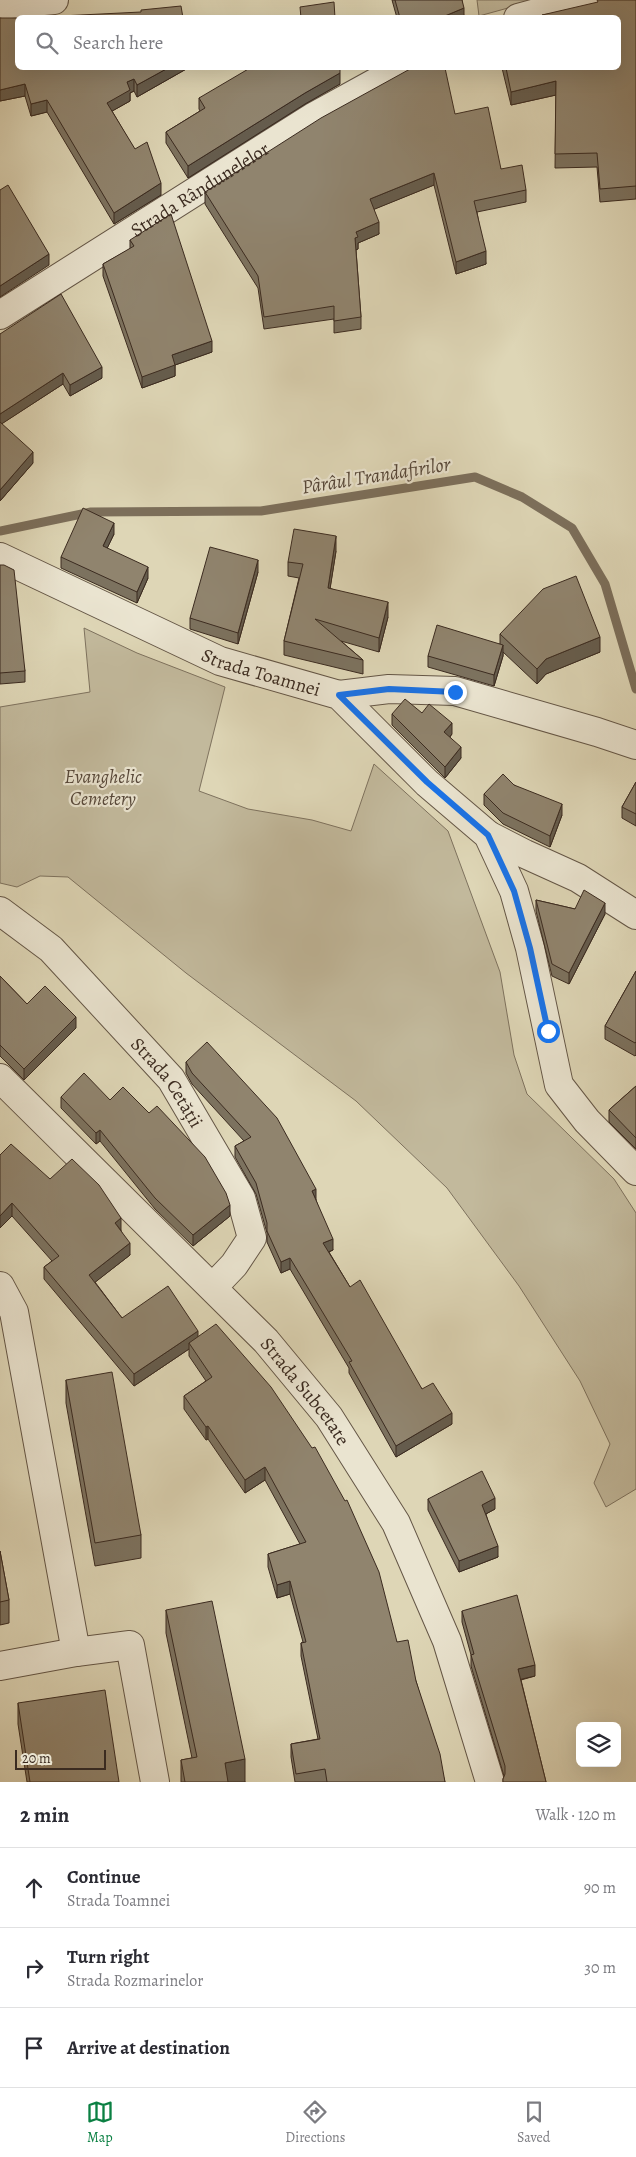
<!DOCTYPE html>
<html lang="en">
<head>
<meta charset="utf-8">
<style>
  :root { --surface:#fff; --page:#f2f2f3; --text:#2b2b33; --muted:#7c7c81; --line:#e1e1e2; --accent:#0b8043 }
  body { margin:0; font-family:Alegreya,serif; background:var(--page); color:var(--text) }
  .controls { position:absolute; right:15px; bottom:15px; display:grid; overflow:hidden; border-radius:8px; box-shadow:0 5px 20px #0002 }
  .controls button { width:45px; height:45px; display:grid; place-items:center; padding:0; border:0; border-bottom:1px solid var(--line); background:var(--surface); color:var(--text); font:25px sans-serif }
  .scale { position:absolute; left:15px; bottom:12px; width:91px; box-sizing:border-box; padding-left:5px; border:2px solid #3b2b20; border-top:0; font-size:14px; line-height:18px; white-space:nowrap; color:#3b2b20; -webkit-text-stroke:4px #eae4d0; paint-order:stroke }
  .stop { position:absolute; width:15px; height:15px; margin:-11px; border:4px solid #1a73e8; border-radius:50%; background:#fff }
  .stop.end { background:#1a73e8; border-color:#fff; box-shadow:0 1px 5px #0008 }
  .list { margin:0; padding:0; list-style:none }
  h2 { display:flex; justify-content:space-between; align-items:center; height:65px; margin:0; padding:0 20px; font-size:21px }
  h2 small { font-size:16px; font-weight:400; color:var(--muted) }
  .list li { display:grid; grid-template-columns:32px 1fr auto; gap:15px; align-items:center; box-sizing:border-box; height:80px; padding:0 20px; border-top:1px solid var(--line) }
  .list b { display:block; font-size:19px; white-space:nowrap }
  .list p { margin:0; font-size:16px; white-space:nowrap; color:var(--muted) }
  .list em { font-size:16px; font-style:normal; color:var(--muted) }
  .icon { flex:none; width:28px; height:28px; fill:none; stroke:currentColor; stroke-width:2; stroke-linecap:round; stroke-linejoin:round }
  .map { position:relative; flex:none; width:636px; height:1782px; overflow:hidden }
  .search { position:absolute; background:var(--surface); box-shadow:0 5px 20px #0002; left:15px; right:15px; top:15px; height:55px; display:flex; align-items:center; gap:12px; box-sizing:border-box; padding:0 18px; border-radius:8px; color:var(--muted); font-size:19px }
  .sheet { height:305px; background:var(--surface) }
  nav { display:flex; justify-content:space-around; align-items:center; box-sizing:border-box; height:70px; border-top:1px solid var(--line); background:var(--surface); font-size:14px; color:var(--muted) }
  nav a { display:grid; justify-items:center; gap:2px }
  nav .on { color:var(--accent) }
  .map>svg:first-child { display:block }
  .green { fill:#c2b99c; stroke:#7e725e }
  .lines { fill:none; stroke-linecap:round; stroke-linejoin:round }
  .stream { stroke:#7c6f5b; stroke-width:9 }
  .minor-casing { stroke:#645646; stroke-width:30 }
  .tertiary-casing { stroke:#645646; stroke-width:30 }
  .minor { stroke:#eae4d0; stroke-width:28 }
  .tertiary { stroke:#eae4d0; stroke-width:28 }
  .wall { fill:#7c725f; stroke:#3b2b20 }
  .shaded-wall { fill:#655c4d; stroke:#3b2b20 }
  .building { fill:#90846e; stroke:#3b2b20 }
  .route { stroke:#1a73e8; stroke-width:6 }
  .labels { text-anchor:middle; stroke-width:4.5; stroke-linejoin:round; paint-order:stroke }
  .street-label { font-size:19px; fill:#3b2b20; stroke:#eae4d0 }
  .park-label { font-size:19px; font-style:italic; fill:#564739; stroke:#eae4d0 }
  .water-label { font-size:20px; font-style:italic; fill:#564739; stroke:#eae4d0 }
</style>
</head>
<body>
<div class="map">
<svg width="636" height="1782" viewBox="0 0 636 1782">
  <rect width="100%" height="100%" fill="#ded6b6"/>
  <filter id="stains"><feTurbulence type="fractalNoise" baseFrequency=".004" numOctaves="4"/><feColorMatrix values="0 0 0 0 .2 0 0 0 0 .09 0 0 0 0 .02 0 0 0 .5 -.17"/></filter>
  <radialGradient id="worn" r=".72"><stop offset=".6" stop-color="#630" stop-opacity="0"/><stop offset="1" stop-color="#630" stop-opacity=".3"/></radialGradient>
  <path class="green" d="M477,0H537L479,16Z
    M84,628L137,653L225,687L199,791L248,809L312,820L351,831L374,764L448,831L500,972L514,1055L527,1094L614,1179L636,1213V1489L606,1507L594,1483L610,1444L580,1381L519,1286L447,1188L356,1101L186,973L68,877L40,876L17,887L0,883V707L90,692Z"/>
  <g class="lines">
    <path class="stream" d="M0,531L91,512L261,511L475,477L522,497L572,528L605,584L636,689"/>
    <defs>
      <g id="minor">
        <path d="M518,18L584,0"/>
        <path id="s1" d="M0,315L313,117L402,68"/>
        <path id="s2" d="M0,557L220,661L339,695L427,783L488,835L514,891L530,948L559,1085L587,1121L636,1171"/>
        <path d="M339,695L389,689L455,691L597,732L636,745"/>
        <path d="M488,835L525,854L578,878L636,915"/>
        <path id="s3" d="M0,911L51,949L171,1079L241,1198L252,1238L234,1265L213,1287"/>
        <path id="s4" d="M0,1078L266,1341L329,1417L396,1523L447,1641L490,1782"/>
        <path d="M0,1286L14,1312L76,1652L130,1645L155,1782"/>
        <path d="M0,1666L76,1652"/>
      </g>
      <path id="tertiary" d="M0,5L54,0"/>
    </defs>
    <use href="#minor" class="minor-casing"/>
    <use href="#tertiary" class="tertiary-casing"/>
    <use href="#minor" class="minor"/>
    <use href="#tertiary" class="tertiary"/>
  </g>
  <path class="wall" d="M392,0H462L464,18H397Z
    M636,0V199L600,202L597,167L555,168L556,95L511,105L502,68H618V18H542V15Z
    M0,18L188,68L137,97L134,91L130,93V101L112,111L161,195L114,224L47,112L31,116L25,96L0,101Z
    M340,84L305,104L188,178L166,143V132L200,111L199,109V98Z
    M455,114L501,169L526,190V202L477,212L486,264L456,274L434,185L374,209L379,234L358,243V249L356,250L361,317V329L334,333V319L264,329L258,288L205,204V192Z
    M130,240L212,352L175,365V376L142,388L103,276V264L130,249Z
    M0,334L102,378L70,396L63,384L1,424L33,463L0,501Z
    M114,534L107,548L148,578L137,603L61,568V557Z
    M336,551L330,588L388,617L379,652L341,641L363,660V674L284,655V641L299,578L288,576V562Z
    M0,565L25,671V682L0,684Z
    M258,572L238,644L190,629V618Z
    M500,634L600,652L546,674L537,684L503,652V656L494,686L428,667V656L500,644Z
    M422,713L452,734L450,737L461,758L445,778L392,725V714Z
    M636,782V826L622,818V807Z
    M514,785L562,815L550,847L503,824L484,805V794Z
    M536,900L575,909L605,914L569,984L552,976L536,911Z
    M636,971V1055L635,1056L605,1039V1026Z
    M0,976L27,1004L76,1028L24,1080L0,1056Z
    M186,1062L316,1200L333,1250L329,1252L350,1287L422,1389L452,1424L396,1457L349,1373V1368L290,1269L281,1273L267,1242V1233L256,1194L235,1157V1146L244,1141L192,1084L186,1073Z
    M636,1086V1149L609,1122V1110Z
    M61,1097L110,1100L230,1216L193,1246L155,1209L100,1141L96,1144L61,1108Z
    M0,1155L50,1179L121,1230L130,1255L95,1282L122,1318L198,1337L397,1642L416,1681L445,1782H295L291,1757V1744L318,1739L301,1656V1643L303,1642L290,1594L277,1598L268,1567V1554L300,1544L265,1480L245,1493L208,1439L206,1440L184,1409V1396L206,1381L189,1356V1349L134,1386L44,1279V1267L52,1261L12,1216L0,1228Z
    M66,1380L141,1535V1558L95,1566L66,1403Z
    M428,1499L495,1509L486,1514L498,1557L459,1572L428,1510Z
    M0,1551L9,1600V1623L0,1625Z
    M166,1610L245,1782H181V1760L192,1758L166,1633Z
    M462,1611L535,1676L521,1680L546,1782H503V1779L504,1776L471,1666V1655L462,1622Z
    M18,1703L119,1782H27L18,1724Z"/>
  <path class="shaded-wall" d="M464,8V18H440Z
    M168,68H188L137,97V85Z
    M340,73V84L305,104L188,178V166L305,93Z
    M134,79V91L130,93V101L107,114V103L127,82Z
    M556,81V95L511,105V92Z
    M25,84V96L0,101V90Z
    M47,100V112L31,116V104Z
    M434,173V185L370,211V199Z
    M161,183V195L114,224V213Z
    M379,222V234L358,243V249L355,250V238L356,232Z
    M486,251V264L456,274V262Z
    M49,254V265L0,297V286Z
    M212,341V352L175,365V376L142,388V377L172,355Z
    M102,367V378L70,396V385Z
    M63,373V384L0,425V414Z
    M33,452V463L0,501V490Z
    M114,523V534L103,557V546Z
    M336,536V551L328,602V588Z
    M258,560V572L238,644V633Z
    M148,567V578L137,603V592Z
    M388,602V617L379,652V638Z
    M600,637V652L546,674L537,684V669L546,659Z
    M503,645V656L494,686V675Z
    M452,723V734L444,743V732Z
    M461,747V758L445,778V767Z
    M562,804V815L550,847V836Z
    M605,903V914L569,984V973Z
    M76,1017V1028L24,1080V1069Z
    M100,1130V1141L96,1144V1133Z
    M316,1189V1200L312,1191Z
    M12,1203V1216L0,1228V1216Z
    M230,1205V1216L193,1246V1235Z
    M121,1218V1230L115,1223Z
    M333,1239V1250L323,1254V1243Z
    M130,1243V1255L89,1287V1275Z
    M290,1258V1269L281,1273V1262Z
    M198,1331V1343H189V1349L134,1386V1374Z
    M452,1413V1424L396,1457V1446Z
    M208,1426V1439L206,1440V1427Z
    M265,1467V1480L245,1493V1480Z
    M495,1498V1509L482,1516V1505Z
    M498,1546V1557L459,1572V1561Z
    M290,1581V1594L277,1598V1585Z
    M535,1665V1676L518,1680V1669Z
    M245,1759V1782H225V1763Z"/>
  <path class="building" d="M395,0H462L464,8L440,18H400Z
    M597,0H636V186L600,189L597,153L555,154L556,81L511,92L506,68H618V18H543L542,15L598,2Z
    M334,2L335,18H301L300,7Z
    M181,6L183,18H20L141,12V10Z
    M0,18H18V68H168L137,85L134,79L127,82L130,90L107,103L135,149L147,142L161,183L114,213L47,100L31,104L25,84L0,90Z
    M250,68H340V73L305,93L188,166L166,132L205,108L199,98Z
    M412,68H445L455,114L488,107L501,169L522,165L526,190L474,201L486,251L456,262L434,173L370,199L379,222L356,232L358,237L355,238L361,317L334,321V306L264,317L258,276L205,192L321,118L410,69Z
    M8,185L49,254L0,286V190Z
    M171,214L212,341L172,355L175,365L142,377L103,264L134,246L130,240Z
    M61,294L102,367L70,385L63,373L0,414V334Z
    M0,422L33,452L0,490Z
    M83,508L114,523L103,546L148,567L137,592L61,557Z
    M294,529L336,536L328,588L388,602L379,638L315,619L363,660L284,641L303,564L288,562Z
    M210,547L258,560L238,633L190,618Z
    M0,565H4L14,570L25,671L0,673Z
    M576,576L600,637L546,659L537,669L500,634L543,589Z
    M437,625L503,645L494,675L428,656Z
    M405,699L422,713L429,704L452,723L444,732L461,747L445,767L392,714Z
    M503,774L514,785L562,804L550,836L503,813L484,794Z
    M636,782V814L622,807Z
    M584,890L605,903L569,973L552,964L536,900L575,909Z
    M636,971V1042L635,1043L605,1026Z
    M0,976L27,1004L45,986L76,1017L24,1069L0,1045Z
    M207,1042L277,1118L316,1189L312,1191L333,1239L323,1243L350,1287L360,1280L422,1389L433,1383L452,1413L396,1446L349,1362L352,1361L290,1258L281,1262L267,1231V1223L256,1183L235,1146L251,1137L192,1073L186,1062Z
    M84,1073L110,1100L123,1087L149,1113L157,1106L205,1157L226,1193L230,1205L193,1235L155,1198L100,1130L96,1133L61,1097Z
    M636,1086V1138L609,1110Z
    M11,1144L50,1179L72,1159L99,1185L121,1218L115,1223L130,1243L89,1275L122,1318L168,1286L198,1331L134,1374L44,1267L59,1256L12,1203L0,1216V1155Z
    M216,1324L271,1387L312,1448L315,1447L345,1501L347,1500L379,1572L397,1642L408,1640L416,1681L440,1754L445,1782H327L325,1769L296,1774L291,1744L320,1739L301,1643L306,1642L290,1581L277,1585L268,1554L306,1542L265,1467L245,1480L208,1426L206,1427L184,1396L212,1377L189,1343Z
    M112,1372L141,1535L95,1543L66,1380Z
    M482,1471L495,1498L482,1505L498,1546L459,1561L428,1499Z
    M0,1551L9,1600L0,1602Z
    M517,1595L535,1665L518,1669L546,1782H503V1779L505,1774V1766L471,1655L474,1654L462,1611Z
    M212,1601L245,1759L225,1763L228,1782H185L181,1760L197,1757L166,1610Z
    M105,1690L119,1782H30L18,1703Z"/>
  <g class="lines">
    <path class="route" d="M455,692L389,689L339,695L427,782L488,835L514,891L530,948L548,1031"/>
  </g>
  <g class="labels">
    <g class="street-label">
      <text dy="7" stroke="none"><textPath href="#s1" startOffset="236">Strada Rândunelelor</textPath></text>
      <text dy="7" stroke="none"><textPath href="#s2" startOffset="286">Strada Toamnei</textPath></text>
      <text dy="7" stroke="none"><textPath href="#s3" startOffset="241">Strada Cetății</textPath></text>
      <text dy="7" stroke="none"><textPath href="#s4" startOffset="438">Strada Subcetate</textPath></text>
    </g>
    <g class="park-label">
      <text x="103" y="783">Evanghelic<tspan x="103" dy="22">Cemetery</tspan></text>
    </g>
    <g class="water-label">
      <text transform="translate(376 475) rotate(-9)" y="7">Pârâul Trandafirilor</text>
    </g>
  </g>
  <rect width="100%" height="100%" filter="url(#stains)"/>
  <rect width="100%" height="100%" fill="url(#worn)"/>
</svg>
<div class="controls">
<button><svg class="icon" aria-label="layers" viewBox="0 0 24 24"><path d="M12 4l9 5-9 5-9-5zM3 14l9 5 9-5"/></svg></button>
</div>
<div class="scale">20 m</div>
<div class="stop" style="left:548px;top:1031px"></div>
<div class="stop end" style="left:455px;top:692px"></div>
<div class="search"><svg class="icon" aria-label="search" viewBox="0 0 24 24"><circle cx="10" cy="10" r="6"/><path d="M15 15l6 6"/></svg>Search here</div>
</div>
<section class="sheet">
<h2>2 min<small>Walk · 120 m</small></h2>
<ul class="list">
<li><svg class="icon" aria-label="ahead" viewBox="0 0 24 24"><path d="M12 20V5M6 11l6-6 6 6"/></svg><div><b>Continue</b><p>Strada Toamnei</p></div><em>90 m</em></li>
<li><svg class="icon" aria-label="right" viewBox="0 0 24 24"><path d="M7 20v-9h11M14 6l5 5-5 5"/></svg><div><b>Turn right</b><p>Strada Rozmarinelor</p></div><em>30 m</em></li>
<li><svg class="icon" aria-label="arrive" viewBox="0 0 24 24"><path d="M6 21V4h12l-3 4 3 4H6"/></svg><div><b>Arrive at destination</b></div></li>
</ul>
</section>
<nav>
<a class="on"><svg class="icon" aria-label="map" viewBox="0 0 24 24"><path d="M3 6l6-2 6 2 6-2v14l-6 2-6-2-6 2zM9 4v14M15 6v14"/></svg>Map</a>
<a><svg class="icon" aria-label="directions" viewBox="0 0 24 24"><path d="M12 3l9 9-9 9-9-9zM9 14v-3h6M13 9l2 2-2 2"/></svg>Directions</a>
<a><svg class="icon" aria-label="saved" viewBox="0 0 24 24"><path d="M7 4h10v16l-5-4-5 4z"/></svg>Saved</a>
</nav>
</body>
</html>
